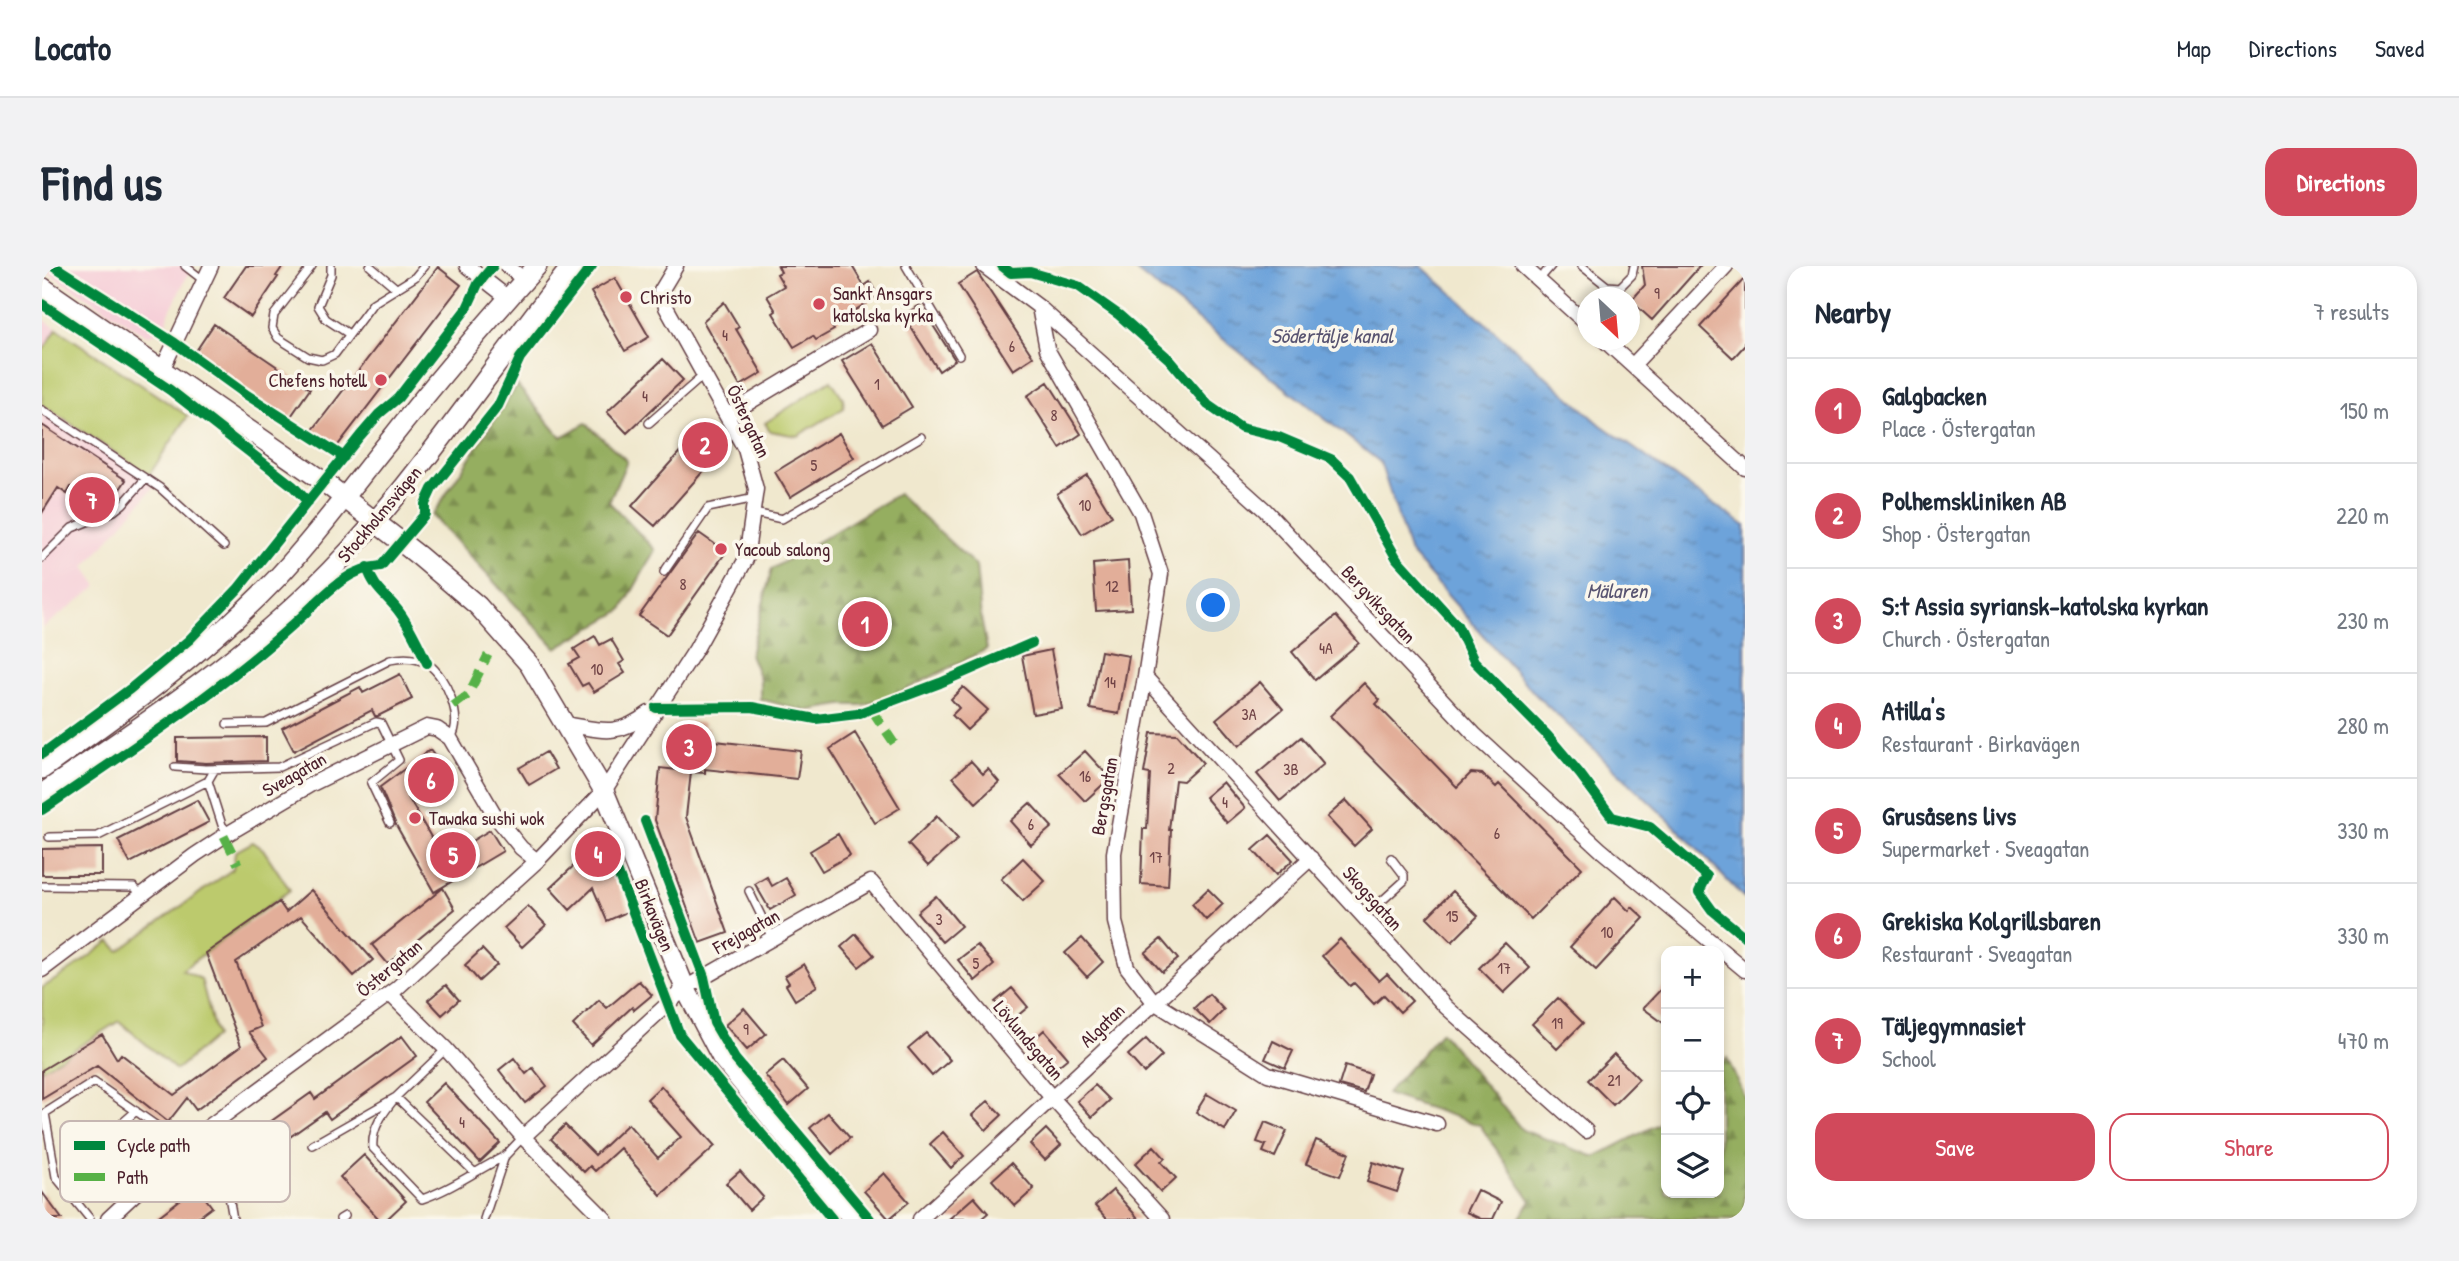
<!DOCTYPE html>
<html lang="en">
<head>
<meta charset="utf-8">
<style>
  :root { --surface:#fff; --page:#f2f2f3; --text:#1f2937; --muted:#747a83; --line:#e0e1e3; --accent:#d1495b }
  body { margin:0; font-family:"Patrick Hand",sans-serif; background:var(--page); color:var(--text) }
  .controls { position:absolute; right:21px; bottom:21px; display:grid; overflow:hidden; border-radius:14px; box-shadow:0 4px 10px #0003 }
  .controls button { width:63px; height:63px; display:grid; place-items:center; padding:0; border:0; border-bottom:2px solid var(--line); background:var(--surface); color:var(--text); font:35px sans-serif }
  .compass { position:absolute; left:1535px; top:21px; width:63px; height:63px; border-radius:50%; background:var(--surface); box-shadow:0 4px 10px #0003; rotate:154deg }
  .you { position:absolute; left:1172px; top:340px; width:24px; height:24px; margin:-18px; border:5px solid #fff; border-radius:50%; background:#1a73e8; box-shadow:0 0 0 10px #1a73e833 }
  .badge { display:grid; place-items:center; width:46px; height:46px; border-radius:50%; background:var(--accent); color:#fff; font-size:23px; font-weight:700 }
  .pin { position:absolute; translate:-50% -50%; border:4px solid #fff; box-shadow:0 2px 7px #0006 }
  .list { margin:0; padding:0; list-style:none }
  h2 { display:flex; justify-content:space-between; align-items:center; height:91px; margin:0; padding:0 28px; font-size:30px }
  h2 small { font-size:23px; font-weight:400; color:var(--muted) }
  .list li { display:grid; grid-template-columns:46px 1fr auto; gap:21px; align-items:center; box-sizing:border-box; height:105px; padding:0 28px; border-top:2px solid var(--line) }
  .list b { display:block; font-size:26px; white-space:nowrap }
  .list p { margin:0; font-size:23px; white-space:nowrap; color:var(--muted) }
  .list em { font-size:23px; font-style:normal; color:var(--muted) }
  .actions { display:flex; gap:14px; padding:21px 28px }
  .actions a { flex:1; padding:16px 0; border:2px solid var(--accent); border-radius:21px; text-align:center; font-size:24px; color:var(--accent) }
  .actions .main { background:var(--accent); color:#fff }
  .icon { flex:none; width:38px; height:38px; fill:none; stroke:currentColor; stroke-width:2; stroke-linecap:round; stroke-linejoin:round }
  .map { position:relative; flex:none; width:1703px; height:953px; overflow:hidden; border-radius:21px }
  header { display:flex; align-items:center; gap:42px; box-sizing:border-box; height:98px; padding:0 35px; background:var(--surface); border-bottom:2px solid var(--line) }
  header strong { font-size:33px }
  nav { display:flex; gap:38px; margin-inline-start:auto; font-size:24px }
  .intro { display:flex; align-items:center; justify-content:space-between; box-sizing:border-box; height:168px; padding:0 42px }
  h1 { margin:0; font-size:49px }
  .button { padding:18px 32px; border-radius:21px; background:var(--accent); color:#fff; font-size:24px; font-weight:700 }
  main { display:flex; gap:42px; padding:0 42px }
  aside { flex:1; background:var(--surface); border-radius:21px; box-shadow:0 4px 10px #0003 }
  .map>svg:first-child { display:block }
  .built { fill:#f6cfd8 }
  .forest { fill:url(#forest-firs); stroke:#706646; stroke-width:2 }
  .green { fill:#bcca6d; stroke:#83744c; stroke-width:2 }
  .water { fill:url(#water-ripples); stroke:#5c6182; stroke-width:2 }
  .building { fill:#e2ae99 }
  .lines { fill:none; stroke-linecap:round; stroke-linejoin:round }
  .lane-casing { stroke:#633d43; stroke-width:10 }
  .street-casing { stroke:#633d43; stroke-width:17 }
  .secondary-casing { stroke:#633d43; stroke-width:22 }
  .lane { stroke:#fff; stroke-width:7 }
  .street { stroke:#fff; stroke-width:14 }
  .secondary { stroke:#fff; stroke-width:19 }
  .quiet { stroke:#57b146; stroke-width:9; stroke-dasharray:18 9; stroke-linecap:butt }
  .cycleway-casing { stroke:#fbf7ec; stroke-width:15 }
  .cycleway { stroke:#00873e; stroke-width:10 }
  .poi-dot { fill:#d1495b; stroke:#fbf7ec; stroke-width:2.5 }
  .labels { text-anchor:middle; stroke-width:7; stroke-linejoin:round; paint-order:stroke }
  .number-label { font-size:16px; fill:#704346 }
  .poi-label { font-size:19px; fill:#4a1f2b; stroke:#fbf7ec; text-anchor:start }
  .street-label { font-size:19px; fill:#4a1f2b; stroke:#fbf7ec }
  .water-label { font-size:21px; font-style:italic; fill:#585471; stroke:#fbf7ec }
  .key { fill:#fbf7ec; stroke:#c6b6b2; stroke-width:2 }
  .key-label { font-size:19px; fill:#4a1f2b }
</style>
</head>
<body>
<header>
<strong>Locato</strong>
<nav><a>Map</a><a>Directions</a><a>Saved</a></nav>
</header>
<div class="intro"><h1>Find us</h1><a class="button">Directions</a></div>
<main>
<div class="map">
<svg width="1703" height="953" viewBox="0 0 1703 953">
  <defs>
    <pattern id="forest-firs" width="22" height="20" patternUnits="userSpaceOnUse" patternTransform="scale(1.75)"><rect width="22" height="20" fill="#95ae60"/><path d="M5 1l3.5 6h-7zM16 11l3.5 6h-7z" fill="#7c8d4f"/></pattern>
    <pattern id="water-ripples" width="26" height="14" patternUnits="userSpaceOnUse" patternTransform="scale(1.75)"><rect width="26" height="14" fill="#6da3da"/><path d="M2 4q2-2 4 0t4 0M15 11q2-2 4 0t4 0" fill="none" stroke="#5c84b1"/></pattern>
  </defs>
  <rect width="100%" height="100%" fill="#fbf7ec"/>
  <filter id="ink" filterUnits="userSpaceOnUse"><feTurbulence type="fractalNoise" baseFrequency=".0143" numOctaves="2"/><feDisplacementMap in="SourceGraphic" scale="14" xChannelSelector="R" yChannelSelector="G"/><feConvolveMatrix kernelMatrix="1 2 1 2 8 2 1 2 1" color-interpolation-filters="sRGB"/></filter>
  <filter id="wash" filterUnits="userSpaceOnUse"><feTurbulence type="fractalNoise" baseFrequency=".00686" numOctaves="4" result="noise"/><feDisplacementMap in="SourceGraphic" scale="28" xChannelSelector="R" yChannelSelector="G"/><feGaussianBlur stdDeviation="1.57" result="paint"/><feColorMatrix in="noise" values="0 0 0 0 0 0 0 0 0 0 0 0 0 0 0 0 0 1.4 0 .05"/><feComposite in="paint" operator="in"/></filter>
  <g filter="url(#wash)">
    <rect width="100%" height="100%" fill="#f0e8ce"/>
    <path class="built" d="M0,0H150L127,47L125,58L120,65L105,70L0,3Z
      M0,52L15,63L0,86Z
      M0,139L117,215L43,301L56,320L0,362Z"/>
    <path class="forest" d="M475,119L519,171L544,157L585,195L567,236L613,284L580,344L514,382L390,250Z
      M856,228L934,300L939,352L945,383L855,428L821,439H800L763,445L718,433V413L708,388L730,303Z
      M1399,766L1480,864L1553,891L1615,859L1624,850V927H1677V800L1685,792L1703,832V953H1477L1489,935L1438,859L1344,828Z"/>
    <path class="green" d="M15,63L146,150L107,209L0,139V86Z
      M789,114L801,132L802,142L755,170L728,165L723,157Z
      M211,576L221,583L248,624L140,704L159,713L174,770L134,804L77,755L0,804V722L33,701L68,675L77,685L191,603L193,586Z"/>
    <path class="water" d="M1088,0H1379L1559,159L1703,260V633L1635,562L1494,429L1368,287L1338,196Z"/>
    <g id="blocks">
      <path class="building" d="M204,0H241L234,10L236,11L209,51L182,32Z
        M736,0H810L822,20L828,16L836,30L789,59L792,64L774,74L771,70L752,81L731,47L734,45L725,30L742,20L735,8L739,6Z
        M1600,0H1658L1610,54L1589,35L1603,19Z
        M396,1L419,19L293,183L270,165Z
        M935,6L991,91L971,104L916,18Z
        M573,12L607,71L583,85L549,26Z
        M1703,12V79L1691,92L1658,61Z
        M682,36L697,61L694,63L720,107L698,120L661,55Z
        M878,39L913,94L897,105L861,49Z
        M172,58L268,123L247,153L152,88Z
        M830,77L870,141L840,159L800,95Z
        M621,93L641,114L585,167L565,146Z
        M1006,116L1039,168L1018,182L985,130Z
        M0,159L84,214L66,241L62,243L29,221L25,228L16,222L0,247Z
        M657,164L679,185L613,260L590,240Z
        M797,167L812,192L748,231L733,206Z
        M1045,209L1070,250L1040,268L1015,228Z
        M657,267L684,286L625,369L597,350Z
        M1086,295L1089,343L1054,345L1051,298Z
        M1294,350L1317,377L1273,414L1250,386Z
        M553,370L558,379L569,373L582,395L577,398L583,407L552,426L546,417L540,420L527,398L538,392L532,383Z
        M1009,384L1020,443L991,448L980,390Z
        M1059,385L1087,390L1077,448L1048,443Z
        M358,408L370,433L336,450H333L330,444L252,485L240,462L318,421L321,427Z
        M1218,416L1241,443L1197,480L1174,453Z
        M1322,417L1338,434L1334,438L1415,521L1429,507L1440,508L1454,521L1457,518L1540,602L1489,653L1288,450Z
        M921,421L946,444L925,464L910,449L917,442L909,433Z
        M643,456L662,457L661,462H666L665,474L759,485L755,513L663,503V507L649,506L644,551L686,667L658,677L613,554L618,502L635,504L638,460L643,461Z
        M813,467L858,542L833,557L788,483Z
        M1109,467L1135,468L1161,497L1141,515L1133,514L1127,564H1129L1126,620L1099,618L1101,563H1105L1108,508L1102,507Z
        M224,471V495L164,497L135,495V472Z
        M1259,471L1282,498L1238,535L1215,508Z
        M388,484L403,504L366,531L401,592L448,564L461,585L392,626L354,559L338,521Z
        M1043,485L1068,512L1043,535L1017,508Z
        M504,486L514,503L487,519L477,502Z
        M929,495L941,508L946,503L957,516L934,537L911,511Z
        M1181,516L1203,542L1185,557L1163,531Z
        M155,534L167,556L88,597L76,574Z
        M1304,534L1330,563L1312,580L1285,551Z
        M988,537L1010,561L989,579L968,555Z
        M895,550L916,573L886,600L866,578Z
        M796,568L808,589L780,605L768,585Z
        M1228,569L1251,594L1234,609L1211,584Z
        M559,580L587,645L565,655L551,622L528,644L508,622L538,594L536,590Z
        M60,582V609H0V583Z
        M981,592L1003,615L981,635L959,613Z
        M725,611L730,620L744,612L754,629L728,644L713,618Z
        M401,622L413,643L346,698L330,679Z
        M1166,623L1181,638L1164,654L1150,638Z
        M269,624L331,694L312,710L259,650L194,696L219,761L207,766L226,791L154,844L145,832L126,856L55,800L0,833V804L60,768L75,793L79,788L132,829L199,780L164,687L237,636L244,646Z
        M1411,625L1436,650L1410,676L1385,651Z
        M894,630L919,660L900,676L875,646Z
        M1573,631L1587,645L1590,641L1602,652L1554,704L1528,681Z
        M486,640L504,659L480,681L462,662Z
        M814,668L832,689L817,701L799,681Z
        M1040,672L1061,696L1045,711L1023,687Z
        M1119,673L1136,693L1120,706L1103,687Z
        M1298,673L1337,715L1345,708L1370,735L1358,746L1342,729L1332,738L1312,717L1308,720L1280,690Z
        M1463,677L1488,702L1462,727L1437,702Z
        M935,679L952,699L933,715L916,694Z
        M440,683L455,699L437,715L423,699Z
        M762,698L775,720L753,734L744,719L747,717L743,710Z
        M597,715L610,729L592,744L590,741L549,779L531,759L557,734L565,742Z
        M1624,718V759L1601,742Z
        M404,719L417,734L400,749L386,734Z
        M970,722L986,741L969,755L953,736Z
        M1167,728L1182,744L1168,758L1152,742Z
        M1516,732L1541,757L1515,783L1490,758Z
        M702,742L724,768L705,784L683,759Z
        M1002,764L1026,792L1009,806L992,786L997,782L991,774Z
        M884,767L908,794L890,810L866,782Z
        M360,770L375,790L288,853L283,846L235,880L221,861L269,827L273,833Z
        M1104,773L1120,790L1102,807L1086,789Z
        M1231,775L1251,785L1243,802L1223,793Z
        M1572,788L1597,813L1571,839L1546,814Z
        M472,792L484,808L491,802L505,820L483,837L457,804Z
        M741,794L766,823L747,839L723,809Z
        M1303,800L1328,808L1322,826L1297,819Z
        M402,817L458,877L438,896L382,836Z
        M1053,819L1068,834L1050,851L1035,835Z
        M619,820L673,880L619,929L578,882L553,905L548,900L542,906L509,873L523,859L553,889L586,858L616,892L639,871L605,833Z
        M1165,828L1194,845L1183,864L1154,846Z
        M946,835L960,849L944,864L930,849Z
        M786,847L808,872L790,888L768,862Z
        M1223,856L1245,865L1233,891L1221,886L1224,879L1215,876Z
        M1004,863L1019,879L1003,894L988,878Z
        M901,866L922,890L909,902L888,878Z
        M1274,874L1307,887L1298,910L1264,898Z
        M1112,880L1123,892L1119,896L1134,912L1119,926L1093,898Z
        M322,889L364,935L345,953H337L298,911Z
        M1331,896L1362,906L1355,926L1325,916Z
        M969,897L992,923L973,940L950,914Z
        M698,905L721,931L707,944L684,917Z
        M842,907L867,936L847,953L822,925Z
        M155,921L170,941L154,953H113Z
        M1071,924L1097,953H1065L1053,940Z
        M1435,924L1459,936L1451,953H1439L1424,946Z
        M0,926L20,953H0Z
        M932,931L946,947L939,953H907Z"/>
    </g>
  </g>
  <g filter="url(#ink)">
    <use href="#blocks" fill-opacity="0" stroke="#633d43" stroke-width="2"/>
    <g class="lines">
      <defs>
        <path id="lane" d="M143,0L161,14
          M270,0L232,49L230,62L236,72L266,91L280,94L293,88L331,37L373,11L382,0
          M289,0V9L276,40L284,53L307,68
          M328,0L354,22
          M864,0L917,89
          M1540,0L1565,20L1578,21L1590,9L1592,0
          M1496,15L1509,0
          M0,144L118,222L182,280
          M607,157L662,109
          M712,247L740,253L879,171
          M0,292L30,262L72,245L81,238L103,213
          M622,306L666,242L713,232
          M185,458L224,457L348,394C361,391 374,391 386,398C404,410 422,452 409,472
          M133,501L164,503L237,501L334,456L339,457L357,494L329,517L348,557
          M173,503L166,515L180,559L187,568
          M7,571L56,570L166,515
          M0,620L92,621L100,629
          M707,625L730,672
          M1322,651L1362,615V609L1349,592
          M157,869L185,919L191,953
          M270,879L354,831L404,783
          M38,894L94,845
          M432,906L354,831C342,846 329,862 331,882L380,933C410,923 435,904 463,890
          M48,953L14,911L3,847L52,816L118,862L139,884
          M298,953L303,950
          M442,953L463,890L481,871"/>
        <path id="street" d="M425,0L466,32
          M465,0L483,14
          M942,0L997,41L1223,244L1433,469L1559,584L1703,704
          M1481,0L1546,59
          M997,41L1005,83L1099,247L1119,308L1103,411L1072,587L1073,656L1085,701L1112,736L1226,808L1395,858
          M1562,74L1703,202
          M1591,99L1684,0
          M120,104L169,0
          M686,149L827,64
          M1103,411L1404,741L1544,865
          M522,458C560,464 574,472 607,447
          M0,704L153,589L182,570L268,519L385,461L395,463L408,472L454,551L479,582L495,595
          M348,728L404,783L481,871L563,953
          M481,871L643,722L829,616L1011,833L1120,953
          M66,953L157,868L354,723L495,595L562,525L654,383L704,293L714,223L703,183L624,41L619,25L634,0
          M878,953C1010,834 1138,712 1269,592"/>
        <path id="secondary" d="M0,21L282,216L377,290L436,340L487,398L562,525L643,722L680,792L811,953
          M0,503C82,445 164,386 234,313C275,270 310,220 348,174C395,114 444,57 495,0
          M0,528C93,464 189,402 270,323C370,226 443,108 530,0"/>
      </defs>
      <use href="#lane" class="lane-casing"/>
      <use href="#street" class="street-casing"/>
      <use href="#secondary" class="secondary-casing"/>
      <use href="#lane" class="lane"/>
      <use href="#street" class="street"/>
      <use href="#secondary" class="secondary"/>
      <path class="quiet" d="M411,440L426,429L446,389
        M829,443L852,477
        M182,570L196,598"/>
      <defs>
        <path id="cycleway" d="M12,0L133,77L205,129L302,191
          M960,0L969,7L988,6L1036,20L1077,49L1127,93L1166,139L1199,162L1237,171L1289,193L1308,211L1355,293L1415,359L1432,395L1505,469L1538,508L1570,551L1608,561L1665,610L1657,626L1670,644L1703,671
          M0,38L128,124L251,220L266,236
          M325,301C332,324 345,329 358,347C369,362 377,380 385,397
          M614,442L710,441L774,453L815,448L898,417L990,377
          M0,488L88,423L147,374L196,323L318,170L337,148L356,132L425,42L436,18L451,0
          M0,544C87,484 178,426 256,354C281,331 304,302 339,300L383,248V238L390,223L456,140L478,92L550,0
          M603,555L662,711L672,757L693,793L828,953
          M563,573L638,769L790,953"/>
      </defs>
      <use href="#cycleway" class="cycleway-casing"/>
      <use href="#cycleway" class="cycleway"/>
    </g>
  </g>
  <g class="poi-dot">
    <circle cx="584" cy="31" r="7"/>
    <circle cx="777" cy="38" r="7"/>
    <circle cx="339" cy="114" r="7"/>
    <circle cx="679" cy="283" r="7"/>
    <circle cx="373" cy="552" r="7"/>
  </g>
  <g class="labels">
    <g class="number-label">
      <text x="1615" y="33">9</text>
      <text x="683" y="75">4</text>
      <text x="970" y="86">6</text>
      <text x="835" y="124">1</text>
      <text x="603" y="136">4</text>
      <text x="1012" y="155">8</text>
      <text x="772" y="205">5</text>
      <text x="1043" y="245">10</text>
      <text x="641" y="324">8</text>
      <text x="1070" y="326">12</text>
      <text x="1284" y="388">4A</text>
      <text x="555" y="409">10</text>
      <text x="1068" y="422">14</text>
      <text x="1207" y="454">3A</text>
      <text x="1129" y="508">2</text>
      <text x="1249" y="509">3B</text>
      <text x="1043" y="516">16</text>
      <text x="1183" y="542">4</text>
      <text x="989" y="564">6</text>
      <text x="1455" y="573">6</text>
      <text x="1114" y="597">17</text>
      <text x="1410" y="656">15</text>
      <text x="897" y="659">3</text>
      <text x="1565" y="672">10</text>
      <text x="934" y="703">5</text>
      <text x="1462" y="708">17</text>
      <text x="1515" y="763">19</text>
      <text x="704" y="769">9</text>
      <text x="1572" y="820">21</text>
      <text x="420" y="862">4</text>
    </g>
    <g class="poi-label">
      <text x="791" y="34">Sankt Ansgars<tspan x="791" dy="22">katolska kyrka</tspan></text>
      <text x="598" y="38">Christo</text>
      <text x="325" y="121" text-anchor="end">Chefens hotell</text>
      <text x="693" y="290">Yacoub salong</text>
      <text x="387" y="559">Tawaka sushi wok</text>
    </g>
    <g class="street-label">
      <text transform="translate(707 155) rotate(65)" y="7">Östergatan</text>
      <text transform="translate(337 248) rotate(-50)" y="7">Stockholmsvägen</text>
      <text transform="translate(1337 338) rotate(47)" y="7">Bergviksgatan</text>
      <text transform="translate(252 508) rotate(-30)" y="7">Sveagatan</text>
      <text transform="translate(1062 530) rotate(-80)" y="7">Bergsgatan</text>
      <text transform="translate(1331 632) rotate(48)" y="7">Skogsgatan</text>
      <text transform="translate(613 649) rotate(68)" y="7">Birkavägen</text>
      <text transform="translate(704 665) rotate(-29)" y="7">Frejagatan</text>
      <text transform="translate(347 702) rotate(-40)" y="7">Östergatan</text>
      <text transform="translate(1060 759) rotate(-44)" y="7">Algatan</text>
      <text transform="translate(987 774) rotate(50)" y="7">Lövlundsgatan</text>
    </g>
    <g class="water-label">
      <text x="1290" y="77">Södertälje kanal</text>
      <text x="1575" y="332">Mälaren</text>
    </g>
  </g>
  <rect x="18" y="855" width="230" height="81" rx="10" class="key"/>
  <rect x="32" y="875" width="31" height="9" fill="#00873e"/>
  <rect x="32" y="907" width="31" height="8" fill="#57b146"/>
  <g class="key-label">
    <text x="75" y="886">Cycle path</text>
    <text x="75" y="918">Path</text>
  </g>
</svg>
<div class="controls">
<button>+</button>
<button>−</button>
<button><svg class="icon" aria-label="locate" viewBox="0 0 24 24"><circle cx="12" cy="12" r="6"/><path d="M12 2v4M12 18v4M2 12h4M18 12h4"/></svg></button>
<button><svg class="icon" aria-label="layers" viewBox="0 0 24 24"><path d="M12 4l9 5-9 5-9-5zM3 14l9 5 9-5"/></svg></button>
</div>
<svg class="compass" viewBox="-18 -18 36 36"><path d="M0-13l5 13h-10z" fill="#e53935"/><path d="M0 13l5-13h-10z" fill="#747a83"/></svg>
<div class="you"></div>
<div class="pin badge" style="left:823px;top:358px">1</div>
<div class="pin badge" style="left:663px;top:179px">2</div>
<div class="pin badge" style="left:647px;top:481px">3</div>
<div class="pin badge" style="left:556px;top:588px">4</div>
<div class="pin badge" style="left:411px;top:589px">5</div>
<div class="pin badge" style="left:389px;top:514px">6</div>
<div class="pin badge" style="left:50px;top:234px">7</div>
</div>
<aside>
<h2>Nearby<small>7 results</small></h2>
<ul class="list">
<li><span class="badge">1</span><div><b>Galgbacken</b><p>Place · Östergatan</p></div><em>150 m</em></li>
<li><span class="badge">2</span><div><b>Polhemskliniken AB</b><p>Shop · Östergatan</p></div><em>220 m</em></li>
<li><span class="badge">3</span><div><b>S:t Assia syriansk-katolska kyrkan</b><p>Church · Östergatan</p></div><em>230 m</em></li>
<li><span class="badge">4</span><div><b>Atilla's</b><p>Restaurant · Birkavägen</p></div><em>280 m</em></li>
<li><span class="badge">5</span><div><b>Grusåsens livs</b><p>Supermarket · Sveagatan</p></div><em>330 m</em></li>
<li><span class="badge">6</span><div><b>Grekiska Kolgrillsbaren</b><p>Restaurant · Sveagatan</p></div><em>330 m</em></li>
<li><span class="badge">7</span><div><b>Täljegymnasiet</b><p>School</p></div><em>470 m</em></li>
</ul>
<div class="actions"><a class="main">Save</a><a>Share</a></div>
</aside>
</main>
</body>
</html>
